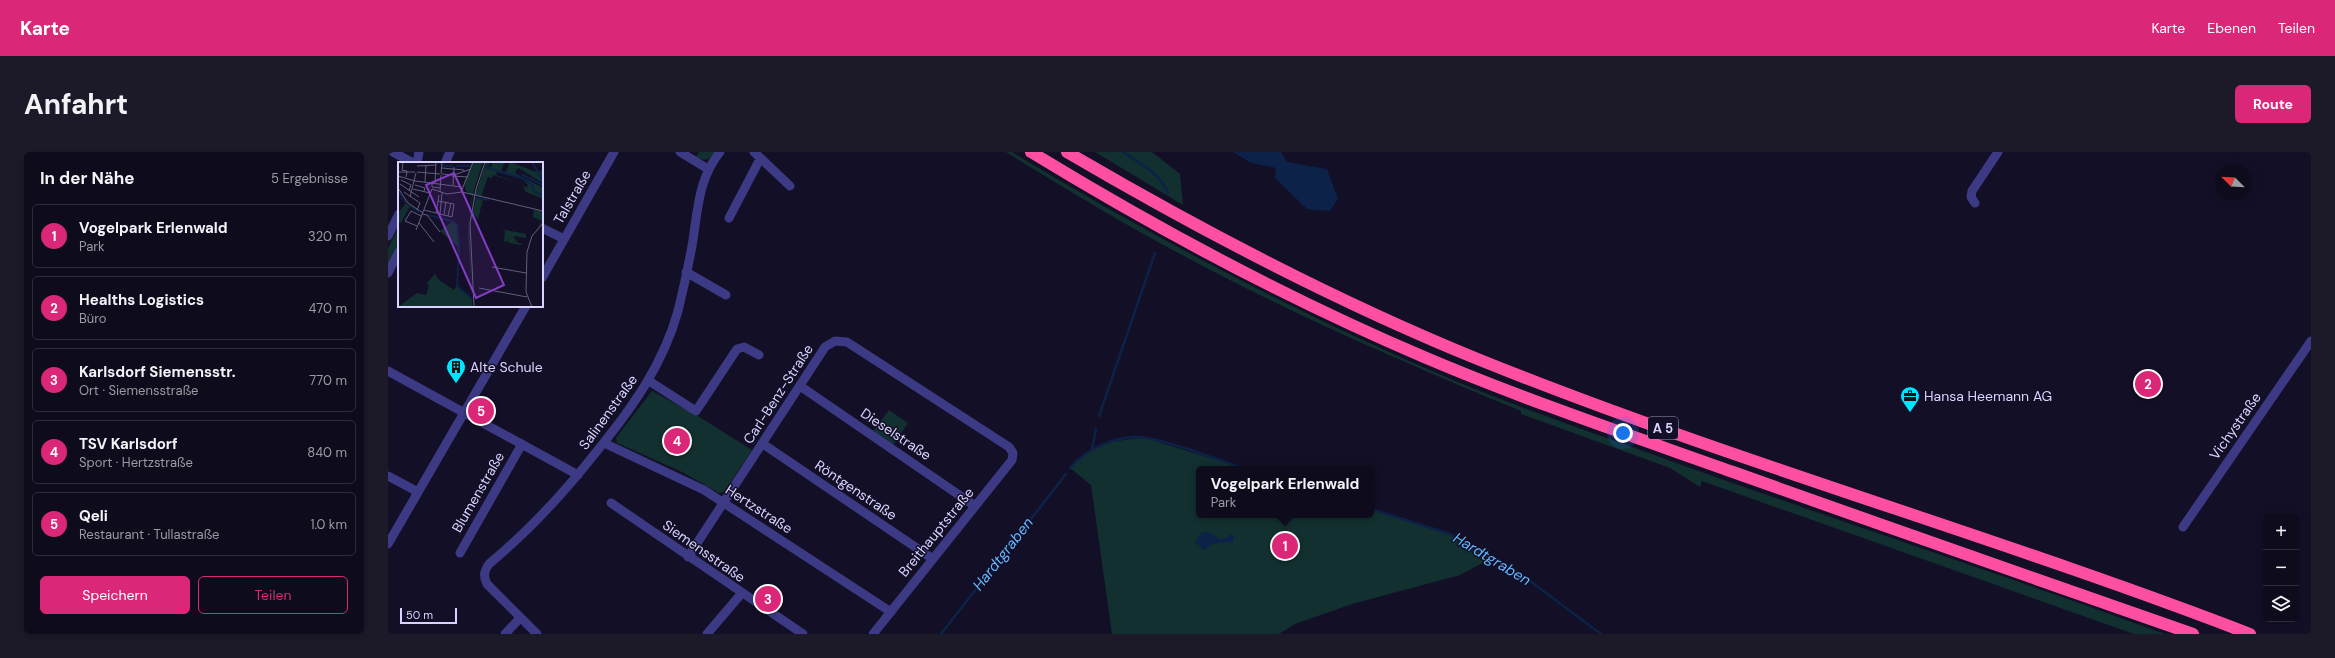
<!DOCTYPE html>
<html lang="de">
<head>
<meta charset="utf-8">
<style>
  :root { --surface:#0e0b1c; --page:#1c1929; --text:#f1f3f6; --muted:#9b9ba3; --line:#2e2b3b; --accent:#db2777 }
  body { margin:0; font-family:"DM Sans",sans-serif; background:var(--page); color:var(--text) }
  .controls { position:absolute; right:12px; bottom:12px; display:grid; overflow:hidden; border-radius:6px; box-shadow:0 2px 10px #0003 }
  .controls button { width:36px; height:36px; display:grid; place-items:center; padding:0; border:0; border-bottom:1px solid var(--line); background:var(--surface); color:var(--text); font:20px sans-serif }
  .compass { position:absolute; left:1827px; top:12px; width:36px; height:36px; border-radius:50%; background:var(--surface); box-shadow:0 2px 10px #0003; rotate:294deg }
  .scale { position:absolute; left:12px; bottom:10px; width:57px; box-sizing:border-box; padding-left:4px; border:2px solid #d9d4ff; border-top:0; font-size:11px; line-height:14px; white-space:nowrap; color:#d9d4ff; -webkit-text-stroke:3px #130f26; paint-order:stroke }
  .you { position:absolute; left:1235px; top:281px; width:14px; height:14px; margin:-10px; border:3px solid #fff; border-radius:50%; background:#1a73e8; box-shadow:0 0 0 6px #1a73e833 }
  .badge { display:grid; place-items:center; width:26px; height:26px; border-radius:50%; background:var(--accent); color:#fff; font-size:13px; font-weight:700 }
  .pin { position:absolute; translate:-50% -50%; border:2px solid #fff; box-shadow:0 1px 4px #0006 }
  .popup { position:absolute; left:808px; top:314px; width:178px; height:52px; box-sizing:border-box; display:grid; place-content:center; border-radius:6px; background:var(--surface); filter:drop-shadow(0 1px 3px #0005); font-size:13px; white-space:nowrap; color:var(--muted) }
  .popup b { font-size:15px; color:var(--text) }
  .popup::after { content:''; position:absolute; left:50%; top:100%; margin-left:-8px; border:8px solid transparent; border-top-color:var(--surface) }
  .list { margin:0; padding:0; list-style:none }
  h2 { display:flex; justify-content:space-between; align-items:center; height:52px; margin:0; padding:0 16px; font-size:17px }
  h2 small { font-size:13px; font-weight:400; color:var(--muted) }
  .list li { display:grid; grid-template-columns:26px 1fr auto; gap:12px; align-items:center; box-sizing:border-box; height:64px; margin:0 8px 8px; padding:0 8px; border:1px solid var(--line); border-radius:6px }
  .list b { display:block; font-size:15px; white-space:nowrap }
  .list p { margin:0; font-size:13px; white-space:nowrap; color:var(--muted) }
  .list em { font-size:13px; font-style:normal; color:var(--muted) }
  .actions { display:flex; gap:8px; padding:12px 16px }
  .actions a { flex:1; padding:9px 0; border:1px solid var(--accent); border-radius:6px; text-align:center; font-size:14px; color:var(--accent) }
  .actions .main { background:var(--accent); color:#fff }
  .icon { flex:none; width:22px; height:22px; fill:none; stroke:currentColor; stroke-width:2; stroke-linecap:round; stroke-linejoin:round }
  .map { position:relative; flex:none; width:1923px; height:482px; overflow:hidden; border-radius:6px }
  header { display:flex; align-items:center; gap:24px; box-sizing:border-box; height:56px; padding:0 20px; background:var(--accent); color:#fff }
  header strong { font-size:19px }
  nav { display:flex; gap:22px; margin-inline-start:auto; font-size:14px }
  .intro { display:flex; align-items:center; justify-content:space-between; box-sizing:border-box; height:96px; padding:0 24px }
  h1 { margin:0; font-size:28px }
  .button { padding:10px 18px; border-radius:6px; background:var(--accent); color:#fff; font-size:14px; font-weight:700 }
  main { display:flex; gap:24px; padding:0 24px }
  aside { flex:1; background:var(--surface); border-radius:6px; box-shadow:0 2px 10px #0003 }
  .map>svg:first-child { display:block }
  .green { fill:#12302f }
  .water { fill:#0c2248 }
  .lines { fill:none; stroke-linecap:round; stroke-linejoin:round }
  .stream { stroke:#0c2248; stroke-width:2.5 }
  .minor { stroke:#3d3a85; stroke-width:9 }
  .highway { stroke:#ff4fa3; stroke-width:12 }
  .labels { text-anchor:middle; stroke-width:3; stroke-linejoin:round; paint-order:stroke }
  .shield { fill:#130f26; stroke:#9e99be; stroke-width:1 }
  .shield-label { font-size:13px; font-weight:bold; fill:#d9d4ff }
  .street-label { font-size:14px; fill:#d9d4ff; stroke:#130f26 }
  .poi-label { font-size:14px; fill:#d9d4ff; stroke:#130f26; text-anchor:start }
  .water-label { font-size:15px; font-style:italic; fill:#62b6ff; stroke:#130f26 }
  .inset-river { fill:none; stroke:#0c2248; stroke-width:2 }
  .inset-road { fill:none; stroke:#625e7d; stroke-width:1 }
  .view { fill:#843dc5; fill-opacity:0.15; stroke:#843dc5; stroke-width:2 }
  .inset-edge { fill:none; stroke:#d9d4ff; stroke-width:2 }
</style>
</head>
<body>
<header>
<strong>Karte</strong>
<nav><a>Karte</a><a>Ebenen</a><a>Teilen</a></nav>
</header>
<div class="intro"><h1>Anfahrt</h1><a class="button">Route</a></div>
<main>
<aside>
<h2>In der Nähe<small>5 Ergebnisse</small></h2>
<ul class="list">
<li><span class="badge">1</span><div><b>Vogelpark Erlenwald</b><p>Park</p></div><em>320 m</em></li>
<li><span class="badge">2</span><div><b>Healths Logistics</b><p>Büro</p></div><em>470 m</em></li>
<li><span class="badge">3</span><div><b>Karlsdorf Siemensstr.</b><p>Ort · Siemensstraße</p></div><em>770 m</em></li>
<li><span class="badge">4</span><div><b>TSV Karlsdorf</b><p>Sport · Hertzstraße</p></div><em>840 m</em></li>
<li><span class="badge">5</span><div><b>Qeli</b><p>Restaurant · Tullastraße</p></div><em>1.0 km</em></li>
</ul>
<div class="actions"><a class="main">Speichern</a><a>Teilen</a></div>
</aside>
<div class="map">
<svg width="1923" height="482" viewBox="0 0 1923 482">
  <rect width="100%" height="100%" fill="#130f26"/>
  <path class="green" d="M311,0H327C321,8 318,10 308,5Z
    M618,0H624C766,86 912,163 1065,228C1137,258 1210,283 1283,309C1447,368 1613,422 1777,482H1746L1314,329L1312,335L1282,316L1133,262V259C1031,217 929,173 830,122C758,85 687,43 618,0Z
    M707,0H764L792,22L795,53Z
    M11,74V94L0,116V96Z
    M264,239L305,261L364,298L336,340L331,341L294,320L229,291L228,286L230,283Z
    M501,258L520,271L505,293L485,279Z
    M757,286L858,317H811V363H983V357L1062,382L1104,406L1072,423L964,452L907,472L891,482H724L703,333L682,316C703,293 728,287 757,286Z"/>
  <path class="water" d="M845,0H893L899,10L939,17L950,47L942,59L919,57L887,26L888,16L863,11Z
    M817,380L824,381L831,387L838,386L843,382L846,385L845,390L826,391L816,398L807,390L812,382Z"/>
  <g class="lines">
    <path class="stream" d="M735,0C753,12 771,20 780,41
      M711,264L767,101
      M704,297L708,277
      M682,316C699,296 732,281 759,286C792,292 826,307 858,317
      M983,357L1062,382L1130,420L1213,482
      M553,482L678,322"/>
    <path class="minor" d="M5,0L25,11
      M292,0L320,17
      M366,0L402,34
      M29,11L31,0
      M57,11L62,0
      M1587,51L1583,45L1584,39L1610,0
      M341,66L372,7
      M154,76L176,87
      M0,84L11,62
      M298,120L338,143
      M0,121L11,100
      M154,126L226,0
      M0,219L190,323
      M261,229L308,259L349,197L356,195L371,203
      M412,234L587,354
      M216,291L316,338L503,460
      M375,292L545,407
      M0,324L30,340
      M223,351L415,482
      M1795,375L1923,189
      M0,392L138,154
      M72,401L134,292
      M300,405L437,195L447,189L459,190L621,295L625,301L624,308L485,482
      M117,482L132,466
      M149,482L99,432C95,424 96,419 101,412C142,378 176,341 209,299C244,256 275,213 290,159C296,135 301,111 305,88C310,55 311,26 332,0
      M319,482L353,442"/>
    <path class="highway" d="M643,0C769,77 900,147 1036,205C1137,248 1241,283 1345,320C1498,375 1652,428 1805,482
      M679,0C812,78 949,150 1092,208C1345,310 1608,384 1862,482"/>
  </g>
  <defs>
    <symbol id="building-pin" viewBox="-11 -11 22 30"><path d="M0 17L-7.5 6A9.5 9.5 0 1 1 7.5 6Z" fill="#00e5ff" stroke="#130f26"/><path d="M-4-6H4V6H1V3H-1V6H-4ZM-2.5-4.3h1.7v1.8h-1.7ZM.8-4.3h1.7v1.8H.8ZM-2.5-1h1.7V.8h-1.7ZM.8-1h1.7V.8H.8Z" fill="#111"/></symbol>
    <symbol id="office-pin" viewBox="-11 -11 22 30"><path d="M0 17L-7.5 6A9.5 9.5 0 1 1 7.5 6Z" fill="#00e5ff" stroke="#130f26"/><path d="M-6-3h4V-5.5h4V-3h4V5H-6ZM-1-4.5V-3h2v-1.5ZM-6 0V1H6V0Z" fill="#111"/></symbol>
  </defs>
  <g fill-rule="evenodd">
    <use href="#building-pin" x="57" y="204" width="22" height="30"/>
    <use href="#office-pin" x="1511" y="233" width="22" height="30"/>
  </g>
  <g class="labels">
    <rect class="shield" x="1260" y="265" width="30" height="22" rx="3"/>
    <g class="shield-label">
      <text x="1275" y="281">A 5</text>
    </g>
    <g class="street-label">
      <text transform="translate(184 45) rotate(-60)" y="5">Talstraße</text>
      <text transform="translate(390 242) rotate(-57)" y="5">Carl-Benz-Straße</text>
      <text transform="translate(220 260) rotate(-54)" y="5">Salinenstraße</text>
      <text transform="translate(1847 274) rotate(-55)" y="5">Vichystraße</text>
      <text transform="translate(508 282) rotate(34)" y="5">Dieselstraße</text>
      <text transform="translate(468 338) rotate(34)" y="5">Röntgenstraße</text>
      <text transform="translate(90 340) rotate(-60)" y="5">Blumenstraße</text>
      <text transform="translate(371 357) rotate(33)" y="5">Hertzstraße</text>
      <text transform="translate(548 380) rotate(-51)" y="5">Breithauptstraße</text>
      <text transform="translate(316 399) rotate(35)" y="5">Siemensstraße</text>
    </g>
    <g class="poi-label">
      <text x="82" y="220">Alte Schule</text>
      <text x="1536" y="249">Hansa Heemann AG</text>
    </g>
    <g class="water-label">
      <text transform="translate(615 402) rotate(-52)" y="5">Hardtgraben</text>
      <text transform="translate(1104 407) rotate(31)" y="5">Hardtgraben</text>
    </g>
  </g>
  <g transform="translate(10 10)">
    <rect width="145" height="145" fill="#130f26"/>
    <path d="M75,0H85L76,28L71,56L74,137L70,73L71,54L74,33L68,29L66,22ZM88,0H91V3H87L93,5L95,0H107L103,9L108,10L112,0L138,10L145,8V21L120,6L117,11L145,26V37L128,30L124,22L95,13L94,16L90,15L83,35L77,33ZM99,10L125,17L130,23L128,26L124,22L98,13ZM78,35L85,37L80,57L77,53L73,59ZM8,41L12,44L3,61L0,59V51ZM136,47L145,50V60L139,66L144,59L135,55ZM55,59L59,63L61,86L42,69ZM103,67L128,72V76L115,74L120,81H124L123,83L111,81L110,79L106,80L107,69ZM37,112L41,118L56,128L59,124L74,138V145H0L19,131L28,133L31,123L28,122Z" fill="#12302f" fill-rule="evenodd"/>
    <path class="inset-river" d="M41,0L46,4H55M134,0L145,19M58,4H72M87,5L126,17L134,23L136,29L145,34M123,12L145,23M0,29L8,41M78,36L91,38M11,43L21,50M30,53L54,59M55,59L59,63L61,83L59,124L74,137"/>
    <path class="inset-road" d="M5,0L4,8L9,9L8,15M52,0H71M19,4L38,3M44,6L66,8V10M0,10H17M19,10L42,12M43,12L44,0M44,12L56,13L73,7M0,14L17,19L64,25M54,14L70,15M3,18L13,23L11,29M27,20L28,3M34,21V25L42,26M37,21L38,0M2,22L21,35M17,23L27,26L26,29M55,23L56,5M0,26L10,41L25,51M15,27L32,31M6,30L22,41L19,48M42,30L43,13M63,30L75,0M12,35L18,11M26,48L54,55L56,42L40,39M38,51L41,33M24,52L29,53L42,70M42,52L44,31M46,53L48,40M50,54L53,41M21,61L36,80M19,64L7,59L13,49L23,54M18,68L34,27L49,32L64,30L145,49M94,105L128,111M81,126L129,135M76,145L72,61L78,27L87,0M134,145L128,130L129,90L134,74L145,61"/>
    <path class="view" d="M56,11L106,123L78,136L28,23Z"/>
    <rect width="145" height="145" class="inset-edge"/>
  </g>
</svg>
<div class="controls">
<button>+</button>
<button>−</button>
<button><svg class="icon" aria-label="layers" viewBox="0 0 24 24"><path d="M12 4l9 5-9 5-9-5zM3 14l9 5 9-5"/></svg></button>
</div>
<svg class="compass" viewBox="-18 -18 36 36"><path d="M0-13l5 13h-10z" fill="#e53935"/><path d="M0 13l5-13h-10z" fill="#9b9ba3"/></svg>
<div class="scale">50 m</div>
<div class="you"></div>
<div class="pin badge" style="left:897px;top:394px">1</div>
<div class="popup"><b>Vogelpark Erlenwald</b>Park</div>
<div class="pin badge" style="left:1760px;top:232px">2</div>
<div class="pin badge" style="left:380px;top:447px">3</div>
<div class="pin badge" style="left:289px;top:289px">4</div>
<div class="pin badge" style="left:93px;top:259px">5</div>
</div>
</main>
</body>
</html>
